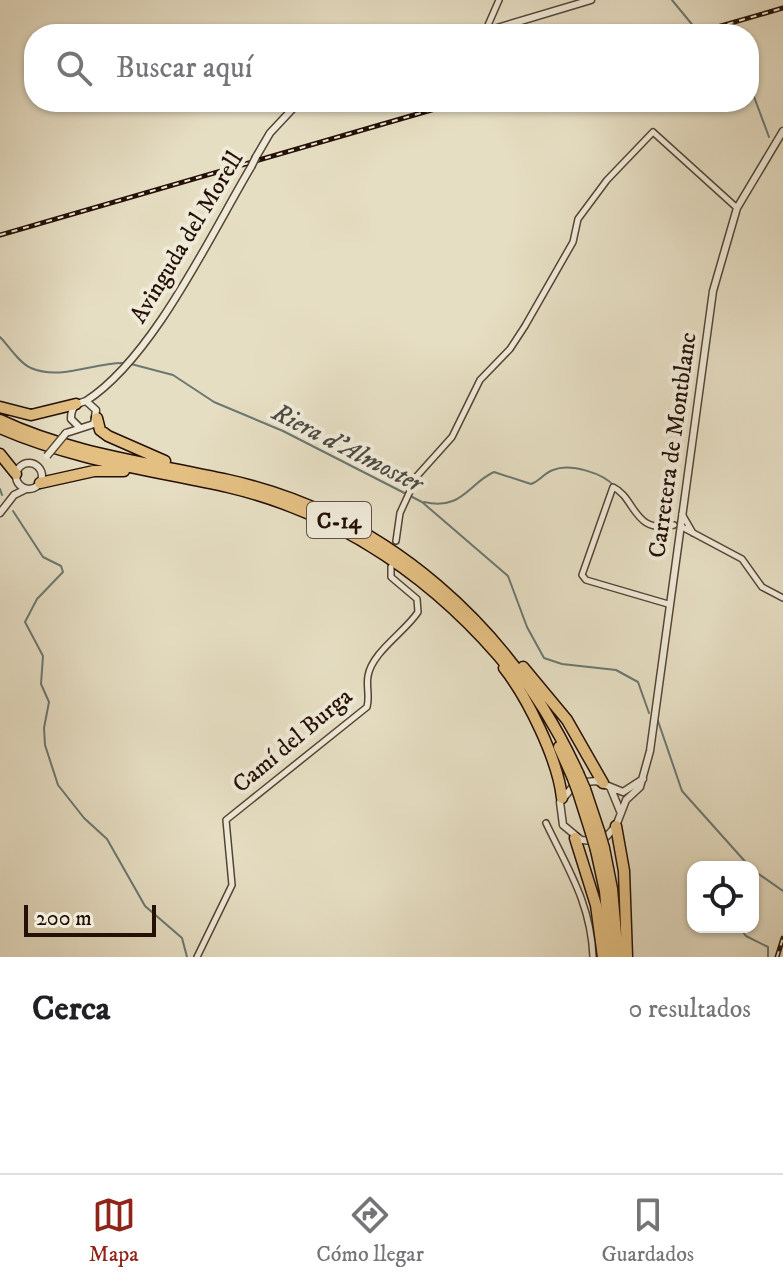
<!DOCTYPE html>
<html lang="es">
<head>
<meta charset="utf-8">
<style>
  :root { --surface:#fff; --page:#f2f2f2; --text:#202124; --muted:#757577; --line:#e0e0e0; --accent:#8f2418 }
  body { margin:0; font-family:"IM FELL DW Pica",serif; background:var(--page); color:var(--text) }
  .controls { position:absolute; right:24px; bottom:24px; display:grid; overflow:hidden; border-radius:16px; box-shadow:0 2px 6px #0004 }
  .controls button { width:72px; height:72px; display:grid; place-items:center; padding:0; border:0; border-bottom:2px solid var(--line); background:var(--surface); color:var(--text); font:40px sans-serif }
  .scale { position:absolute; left:24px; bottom:20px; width:132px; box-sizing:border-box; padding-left:8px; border:4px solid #241006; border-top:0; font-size:22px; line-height:28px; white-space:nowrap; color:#241006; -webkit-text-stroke:6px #efead8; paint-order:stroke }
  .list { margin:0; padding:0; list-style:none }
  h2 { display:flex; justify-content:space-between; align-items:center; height:104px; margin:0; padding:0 32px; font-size:34px }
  h2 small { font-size:26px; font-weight:400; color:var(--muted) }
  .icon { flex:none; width:44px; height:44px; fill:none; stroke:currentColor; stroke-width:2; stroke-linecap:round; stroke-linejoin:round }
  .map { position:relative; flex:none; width:783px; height:957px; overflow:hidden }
  .search { position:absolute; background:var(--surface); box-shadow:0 2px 6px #0004; left:24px; right:24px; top:24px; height:88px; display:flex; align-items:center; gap:20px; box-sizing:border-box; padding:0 28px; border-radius:32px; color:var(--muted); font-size:30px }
  .sheet { height:216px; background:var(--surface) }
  nav { display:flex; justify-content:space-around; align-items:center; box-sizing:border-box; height:112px; border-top:2px solid var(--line); background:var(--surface); font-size:22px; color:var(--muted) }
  nav a { display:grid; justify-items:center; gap:4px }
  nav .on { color:var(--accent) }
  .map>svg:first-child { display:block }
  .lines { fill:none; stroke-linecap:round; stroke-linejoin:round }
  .stream { stroke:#6a7772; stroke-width:2 }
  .minor-casing { stroke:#544435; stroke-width:8 }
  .tertiary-casing { stroke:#544435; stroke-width:9 }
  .motorway-casing { stroke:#241006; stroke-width:13 }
  .minor { stroke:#efead8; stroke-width:5 }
  .tertiary { stroke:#efead8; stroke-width:6 }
  .motorway { stroke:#e3bf82; stroke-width:10 }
  .rail-casing { stroke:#241006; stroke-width:5 }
  .rail { stroke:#efead8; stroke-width:2; stroke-dasharray:6; stroke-linecap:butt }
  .tertiary-bridge-casing { stroke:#544435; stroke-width:9; stroke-linecap:butt }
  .motorway-bridge-casing { stroke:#241006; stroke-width:13; stroke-linecap:butt }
  .tertiary-bridge { stroke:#efead8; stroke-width:6 }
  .motorway-bridge { stroke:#e3bf82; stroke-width:10 }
  .labels { text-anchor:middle; stroke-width:8; stroke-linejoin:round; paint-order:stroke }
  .shield { fill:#efead8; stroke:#615145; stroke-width:2 }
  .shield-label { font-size:22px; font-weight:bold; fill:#241006 }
  .street-label { font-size:24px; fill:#241006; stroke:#efead8 }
  .water-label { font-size:26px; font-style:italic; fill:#4d4c45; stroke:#efead8 }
</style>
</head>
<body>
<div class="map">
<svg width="783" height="957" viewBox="0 0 783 957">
  <rect width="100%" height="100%" fill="#e6dec3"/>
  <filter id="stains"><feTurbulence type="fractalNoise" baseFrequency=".0025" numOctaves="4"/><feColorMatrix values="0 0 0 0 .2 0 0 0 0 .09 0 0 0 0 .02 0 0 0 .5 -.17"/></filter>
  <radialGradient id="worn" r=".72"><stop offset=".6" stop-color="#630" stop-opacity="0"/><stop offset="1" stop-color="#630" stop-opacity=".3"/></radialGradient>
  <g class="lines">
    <path class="stream" d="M672,0L695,28
      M749,60L753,94L769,137
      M0,337C9,346 19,363 31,368C61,381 94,362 124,363
      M131,364L173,375L214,402L283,431L422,502L508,576L527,627L544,658L562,664L616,670L638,682L649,713
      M0,489L2,495
      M623,499L633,513
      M424,502C462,511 469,483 494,472L531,484C540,481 544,473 553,470C570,463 604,473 615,487
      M13,511L43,557L61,566L63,572L37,599L25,622L43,656L41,684L49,702L44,728L45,745L58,785L84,818L107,839L145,906L182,938L187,957
      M766,592L782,599
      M658,721L682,791L750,867
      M753,870L783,891
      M739,927L746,936L768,947V957"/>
    <defs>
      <path id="minor" d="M485,32L499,0
        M682,514L693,533
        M682,527L742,559L762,587L783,598
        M396,541L400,513L417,476L452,437L480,380L510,349L525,326L573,242L578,219L607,180L653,132L737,208
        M668,604L586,580L582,575L613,487C636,498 633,535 674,525
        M546,823C568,869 591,904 593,957
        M197,957L232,885L226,820L367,707C370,696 366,687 368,676C372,652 405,632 418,612L417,599L391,577V567"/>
      <path id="tertiary" d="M477,34L591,0
        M256,157L270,133L299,102
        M86,401C153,358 210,236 251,167
        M66,433L94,424L96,410L86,401C75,404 71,407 71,419L79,427
        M16 476a13 13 0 1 1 26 0a13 13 0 1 1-26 0Z
        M0,513L14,495L26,489
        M643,779L623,792L596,781L576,783L560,802L563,825L581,840L595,841L607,836L616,826L626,800L640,787L650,751L713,291L737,208L783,131
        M611,789L620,811"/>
      <path id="motorway" d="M0,407L31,415L76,404
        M97,418L100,430L108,436L165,461
        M0,420C72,454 152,463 228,480C386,515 512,628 578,773
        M0,428C73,460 151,470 228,487C343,514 439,582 512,672
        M0,454L16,474
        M40,483L94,471H124
        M523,667L567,720L603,783
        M504,668C528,698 558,760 562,798
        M559,747L572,776
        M585,789L599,831
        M578,792L591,833
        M616,826L624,871L627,957
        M575,838L596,905L603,957
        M604,848L612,889L618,957
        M596,850L605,891L611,957"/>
    </defs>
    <use href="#minor" class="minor-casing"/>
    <use href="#tertiary" class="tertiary-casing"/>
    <use href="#motorway" class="motorway-casing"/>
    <use href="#minor" class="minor"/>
    <use href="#tertiary" class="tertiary"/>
    <use href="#motorway" class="motorway"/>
    <defs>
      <path id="rail" d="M693,34L783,8
        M0,235L459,102
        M777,957L783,938"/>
    </defs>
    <use href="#rail" class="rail-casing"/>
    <use href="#rail" class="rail"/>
    <defs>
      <path id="tertiary-bridge" d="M251,167L256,157
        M47,456L66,433"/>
      <path id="motorway-bridge" d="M578,773L585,789
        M572,776L578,792
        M599,831L604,848
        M591,833L596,850"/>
    </defs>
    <use href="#tertiary-bridge" class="tertiary-bridge-casing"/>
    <use href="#motorway-bridge" class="motorway-bridge-casing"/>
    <use href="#tertiary-bridge" class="tertiary-bridge"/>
    <use href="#motorway-bridge" class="motorway-bridge"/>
  </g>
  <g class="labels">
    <rect class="shield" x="307" y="502" width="64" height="36" rx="6"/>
    <g class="shield-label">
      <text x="339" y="528">C-14</text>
    </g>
    <g class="street-label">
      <text transform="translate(186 237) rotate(-59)" y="8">Avinguda del Morell</text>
      <text transform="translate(672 445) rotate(-82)" y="8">Carretera de Montblanc</text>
      <text transform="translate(292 740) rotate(-40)" y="8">Camí del Burga</text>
    </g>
    <g class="water-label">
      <text transform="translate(348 447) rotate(27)" y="9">Riera d'Almoster</text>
    </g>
  </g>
  <rect width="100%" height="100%" filter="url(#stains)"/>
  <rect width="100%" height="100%" fill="url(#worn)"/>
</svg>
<div class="controls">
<button><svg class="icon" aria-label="locate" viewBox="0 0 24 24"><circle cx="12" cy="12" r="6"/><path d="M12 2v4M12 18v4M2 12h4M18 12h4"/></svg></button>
</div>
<div class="scale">200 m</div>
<div class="search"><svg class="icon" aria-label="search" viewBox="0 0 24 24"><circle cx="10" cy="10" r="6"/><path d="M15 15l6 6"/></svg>Buscar aquí</div>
</div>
<section class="sheet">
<h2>Cerca<small>0 resultados</small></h2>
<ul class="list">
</ul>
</section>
<nav>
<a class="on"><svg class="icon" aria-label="map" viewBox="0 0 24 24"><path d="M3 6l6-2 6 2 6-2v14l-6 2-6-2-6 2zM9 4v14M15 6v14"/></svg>Mapa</a>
<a><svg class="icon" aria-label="directions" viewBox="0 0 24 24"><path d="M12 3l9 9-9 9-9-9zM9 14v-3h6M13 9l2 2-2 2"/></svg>Cómo llegar</a>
<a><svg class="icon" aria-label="saved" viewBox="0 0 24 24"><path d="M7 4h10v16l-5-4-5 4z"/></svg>Guardados</a>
</nav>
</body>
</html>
